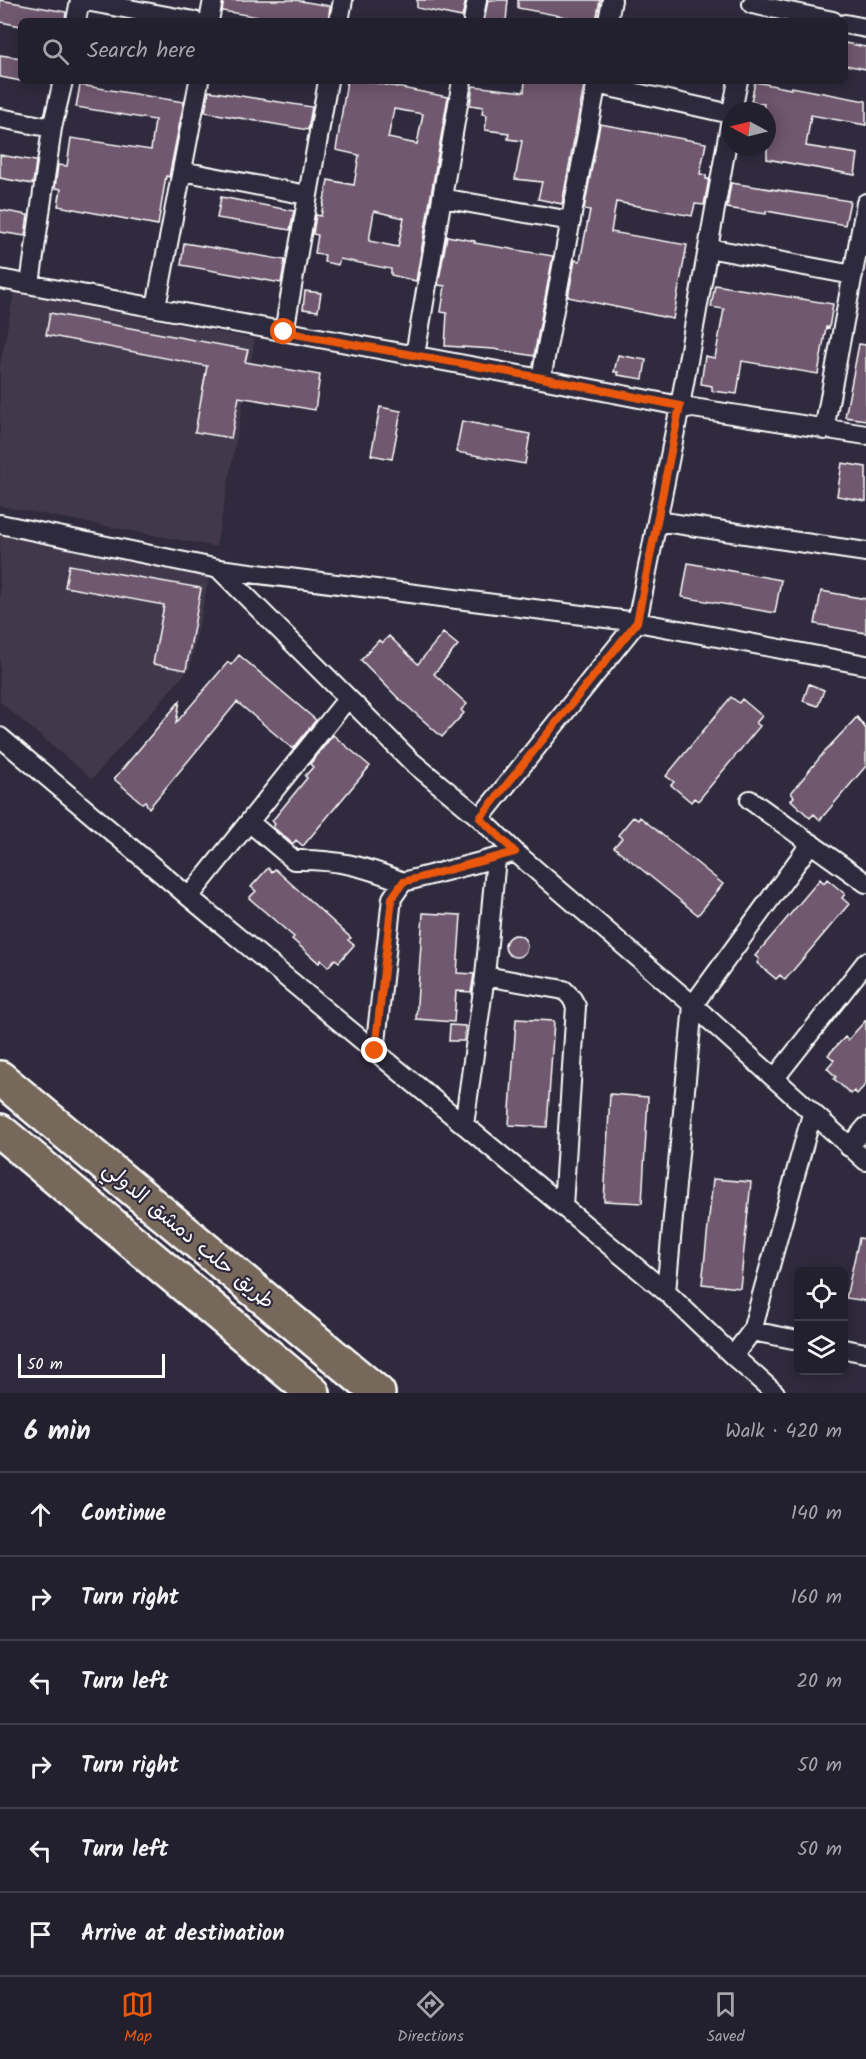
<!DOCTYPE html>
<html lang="en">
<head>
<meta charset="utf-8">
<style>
  :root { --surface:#23202e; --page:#2b2836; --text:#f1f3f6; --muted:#a3a3aa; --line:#403e4a; --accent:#ea580c }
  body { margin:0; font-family:Kalam,"Playpen Sans Arabic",sans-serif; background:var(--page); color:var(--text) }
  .controls { position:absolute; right:18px; bottom:18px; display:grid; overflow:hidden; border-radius:9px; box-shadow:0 3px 15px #0003 }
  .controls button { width:54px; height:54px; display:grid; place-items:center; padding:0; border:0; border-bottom:2px solid var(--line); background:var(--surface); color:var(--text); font:30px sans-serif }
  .compass { position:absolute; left:722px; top:102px; width:54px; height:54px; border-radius:50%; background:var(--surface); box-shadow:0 3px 15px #0003; rotate:277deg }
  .scale { position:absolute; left:18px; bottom:15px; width:147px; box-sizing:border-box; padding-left:6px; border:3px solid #fff; border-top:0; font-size:16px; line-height:21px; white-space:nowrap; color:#fff; -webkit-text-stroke:4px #2f2a3d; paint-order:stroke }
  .stop { position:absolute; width:18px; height:18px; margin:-14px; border:4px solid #ea580c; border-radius:50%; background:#fff }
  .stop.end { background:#ea580c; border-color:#fff; box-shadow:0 2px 6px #0008 }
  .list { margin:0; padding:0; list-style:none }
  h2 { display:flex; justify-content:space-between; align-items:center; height:78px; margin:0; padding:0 24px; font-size:26px }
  h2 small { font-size:20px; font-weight:400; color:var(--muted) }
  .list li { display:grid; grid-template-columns:39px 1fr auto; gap:18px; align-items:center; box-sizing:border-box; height:84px; padding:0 24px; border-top:2px solid var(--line) }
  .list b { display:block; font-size:22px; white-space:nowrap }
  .list em { font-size:20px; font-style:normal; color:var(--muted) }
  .icon { flex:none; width:33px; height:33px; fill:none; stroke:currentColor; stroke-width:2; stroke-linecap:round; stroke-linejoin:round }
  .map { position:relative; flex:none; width:866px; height:1393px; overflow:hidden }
  .search { position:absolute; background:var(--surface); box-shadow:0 3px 15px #0003; left:18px; right:18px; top:18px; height:66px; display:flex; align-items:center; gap:15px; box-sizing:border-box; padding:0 21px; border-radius:9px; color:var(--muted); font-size:22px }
  .sheet { height:582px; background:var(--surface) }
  nav { display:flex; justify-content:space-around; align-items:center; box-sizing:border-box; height:84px; border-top:2px solid var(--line); background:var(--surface); font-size:16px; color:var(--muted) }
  nav a { display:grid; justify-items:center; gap:3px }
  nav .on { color:var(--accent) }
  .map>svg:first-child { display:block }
  .built { fill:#42384c }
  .building { fill:#6f596e; stroke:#fff; stroke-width:1.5; fill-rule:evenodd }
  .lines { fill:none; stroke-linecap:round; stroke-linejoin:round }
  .street-casing { stroke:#fff; stroke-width:22 }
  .highway-casing { stroke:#fff; stroke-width:38 }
  .street { stroke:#2f2a3d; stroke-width:18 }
  .highway { stroke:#76695c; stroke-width:33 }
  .route { stroke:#ea580c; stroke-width:8 }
  .labels { text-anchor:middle; stroke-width:4.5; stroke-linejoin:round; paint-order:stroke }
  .street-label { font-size:21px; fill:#fff; stroke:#2f2a3d }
</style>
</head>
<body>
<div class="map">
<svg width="866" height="1393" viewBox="0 0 866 1393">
  <rect width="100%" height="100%" fill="#2f2a3d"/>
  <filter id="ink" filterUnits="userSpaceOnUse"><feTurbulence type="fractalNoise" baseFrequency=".0167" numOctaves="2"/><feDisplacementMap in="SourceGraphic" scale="12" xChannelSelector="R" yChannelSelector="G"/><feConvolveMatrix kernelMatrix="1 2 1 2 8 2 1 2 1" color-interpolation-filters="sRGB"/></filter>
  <g filter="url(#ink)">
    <path class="built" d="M14,293L255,339L216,547L0,506V366Z
      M0,536L209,577L190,668L92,779L0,702Z"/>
    <path class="building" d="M0,0L66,12L65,21H21V26L0,22Z
      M224,0H295L330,6L328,21H282L222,11Z
      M417,0H466L462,17L417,8Z
      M488,0H508L506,21H484Z
      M518,0H600L596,21H587L518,8Z
      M845,43L866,47V69L845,65Z
      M0,55L21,58V81L0,77Z
      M347,81H366L448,97L416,281L391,275V269L340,259L338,265L324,262L325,255L315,253L318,235L313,234L316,215L321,216L328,180L354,185L359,155L336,150ZM394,109L423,114L417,144L388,138ZM374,211L404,218L398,247L369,241Z
      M525,81H585L562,204L538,199L542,182L515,179L522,141L508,139L509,133L485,130L487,115L482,114L483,107L470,105L473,86L524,92Z
      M755,82L791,89V87L866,101V125L811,115L806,146L858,154L855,175L767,159V111H763L764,104L751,102Z
      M80,85L184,102L169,177L166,176L158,225L58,206L61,189L55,188L58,165L67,166L71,138L151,150L155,120L76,107Z
      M209,91L312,107L308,130L205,112Z
      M600,124L706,143L700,174L706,175V179H709L704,205L695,204L692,216L616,202L611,232L687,245L673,319L568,297L575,260L580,261L590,210L584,209Z
      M0,155L36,161L33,184L0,178Z
      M731,183L850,201L845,225L766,211V214L727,208Z
      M221,197L294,211L290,230L217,218Z
      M0,210L28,215L25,236L0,232Z
      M447,236L475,241L474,243L553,256L534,356L493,349L445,346L447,313L441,312L445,286L438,285Z
      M184,243L285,260L281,283L181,265Z
      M715,285L833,304L829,328L826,327L818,374L742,361L737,394L712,391V386L701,384L705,356L715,358L724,309L711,307Z
      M305,291L321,293L318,311L303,309Z
      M50,313L248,350L245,362L320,375L315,410L239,397L231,438L195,432L207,366L46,335Z
      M859,344L866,345V420L845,417Z
      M618,355L646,360L643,379L618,375V372H614Z
      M380,407L401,411L392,459L371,455Z
      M462,421L530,434L525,464L456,452Z
      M842,463L866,467V501L837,496Z
      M688,563L781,580L775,613L682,597Z
      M69,565L201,588L186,670L153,664L164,605L65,587Z
      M821,591L866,599V633L815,624Z
      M443,633L458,645L434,674L467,704L461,710L464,713L442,737L397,697L361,660L379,640L382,643L389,636L418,664Z
      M239,655L316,720L293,749L237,702L149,808L145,802L142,803L114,779L180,701L176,723L228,662L231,665Z
      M809,684L824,690L818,706L803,701Z
      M731,697L739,703L742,699L762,716L756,723L760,726L698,801L694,798L691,802L671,785L674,782L666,776Z
      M857,717L866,729V766L820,820L814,814L810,818L791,800L794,797L791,793L826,750Z
      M333,735L370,766L303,846L296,840L293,844L273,827L275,824L272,821L307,778L305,776L313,767L310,764Z
      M633,817L638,820L640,817L723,884L698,915L614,847L622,838L618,835Z
      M268,868L272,872L275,869L351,938L348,940L354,945L339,962L335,959L328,967L321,960L319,963L292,939L294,937L249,898L256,891L251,887Z
      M820,879L824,883L827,879L845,894L842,898L849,904L785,980L780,975L776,979L757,963L759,959L755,956Z
      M423,913L461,915L457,973L474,974L471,992L456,991L454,1022L416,1019Z
      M505 946a11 11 0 1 1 22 0a11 11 0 1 1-22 0Z
      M516,1019L554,1021L547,1127L509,1125Z
      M866,1020V1084L857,1094L854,1091L851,1094L834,1079L836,1077L827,1068L834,1060L828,1055L845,1037L848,1040Z
      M450,1025L465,1026L464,1041H449Z
      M610,1094L648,1097L642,1203L604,1201Z
      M713,1179L751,1182L740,1288L702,1284Z
      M859,1238L866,1239V1301L846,1298Z"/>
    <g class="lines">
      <defs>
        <path id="street" d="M80,0L194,21
          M752,4L833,21
          M76,21L80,0
          M209,21L213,0
          M339,21L343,0
          M473,21L477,0
          M608,21L612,0
          M845,24L866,28
          M596,84L731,114
          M732,111L738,81
          M0,118L52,128
          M182,171L307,195
          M442,198L571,221
          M708,248L853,275
          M0,279L541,379L680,406L866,435
          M30,284L52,128L63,81
          M156,307L199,81
          M284,332L328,81
          M415,355L462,81
          M541,379L597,81
          M824,430L866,203
          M657,521L866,552
          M0,524L219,569L637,622L866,665
          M219,569L411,761L480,818L515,852L693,1005L866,1161
          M0,737L189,897L666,1292L733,1356L775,1393
          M750,800L866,883
          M480,818L637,622L680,406L731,119
          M249,822L294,860C336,859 364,866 403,882
          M189,897L348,698
          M485,976L564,990L571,997L576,1006L563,1206
          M375,1051L392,898L403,882L496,858
          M775,1078L866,962
          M464,1125L485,976L496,858L515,852
          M849,1147L866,1127
          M666,1292L693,1005L811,843
          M752,1331L812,1114
          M844,1349L866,1353
          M733,1356L752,1331L798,1340"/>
        <path id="highway" d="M0,1078L378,1393
          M0,1131L313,1393"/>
      </defs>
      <use href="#street" class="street-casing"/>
      <use href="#highway" class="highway-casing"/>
      <use href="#street" class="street"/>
      <use href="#highway" class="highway"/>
    </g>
  </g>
  <g class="lines" filter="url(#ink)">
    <path class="route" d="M284,332L542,378L680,406L637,622L480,818L515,852L403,882L392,898L375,1051"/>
  </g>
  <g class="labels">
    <g class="street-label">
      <text transform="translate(189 1235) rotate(40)" y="7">طريق حلب دمشق الدولي</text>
    </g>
  </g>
</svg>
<div class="controls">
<button><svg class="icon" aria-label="locate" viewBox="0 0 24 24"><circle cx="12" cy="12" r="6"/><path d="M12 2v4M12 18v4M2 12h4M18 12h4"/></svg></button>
<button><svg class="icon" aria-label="layers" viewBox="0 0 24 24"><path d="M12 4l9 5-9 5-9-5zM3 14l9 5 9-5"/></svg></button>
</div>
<svg class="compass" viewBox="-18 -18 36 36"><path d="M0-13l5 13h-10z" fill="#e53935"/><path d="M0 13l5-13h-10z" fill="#a3a3aa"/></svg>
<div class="scale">50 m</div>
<div class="stop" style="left:284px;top:332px"></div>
<div class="stop end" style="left:375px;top:1051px"></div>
<div class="search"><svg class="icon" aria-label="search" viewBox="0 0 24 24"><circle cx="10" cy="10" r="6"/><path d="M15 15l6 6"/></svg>Search here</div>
</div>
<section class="sheet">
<h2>6 min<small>Walk · 420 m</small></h2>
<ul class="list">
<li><svg class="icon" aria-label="ahead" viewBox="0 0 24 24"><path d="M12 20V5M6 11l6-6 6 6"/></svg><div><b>Continue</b></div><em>140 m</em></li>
<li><svg class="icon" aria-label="right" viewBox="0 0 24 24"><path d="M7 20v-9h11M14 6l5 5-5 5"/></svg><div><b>Turn right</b></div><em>160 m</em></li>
<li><svg class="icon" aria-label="left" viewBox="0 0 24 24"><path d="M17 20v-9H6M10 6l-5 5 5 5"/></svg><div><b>Turn left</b></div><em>20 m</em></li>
<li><svg class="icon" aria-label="right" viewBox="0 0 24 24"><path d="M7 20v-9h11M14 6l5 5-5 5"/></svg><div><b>Turn right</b></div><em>50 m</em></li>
<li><svg class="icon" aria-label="left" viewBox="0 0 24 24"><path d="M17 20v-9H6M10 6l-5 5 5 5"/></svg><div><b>Turn left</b></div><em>50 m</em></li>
<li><svg class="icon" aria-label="arrive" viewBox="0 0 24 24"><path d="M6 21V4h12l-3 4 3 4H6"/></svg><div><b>Arrive at destination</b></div></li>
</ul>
</section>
<nav>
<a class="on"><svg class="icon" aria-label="map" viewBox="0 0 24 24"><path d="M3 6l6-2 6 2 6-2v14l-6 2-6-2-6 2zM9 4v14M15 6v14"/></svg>Map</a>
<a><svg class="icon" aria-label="directions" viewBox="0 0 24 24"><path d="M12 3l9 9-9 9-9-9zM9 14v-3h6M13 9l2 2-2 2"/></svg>Directions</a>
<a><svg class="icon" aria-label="saved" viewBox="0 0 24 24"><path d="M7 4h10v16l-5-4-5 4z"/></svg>Saved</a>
</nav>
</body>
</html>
